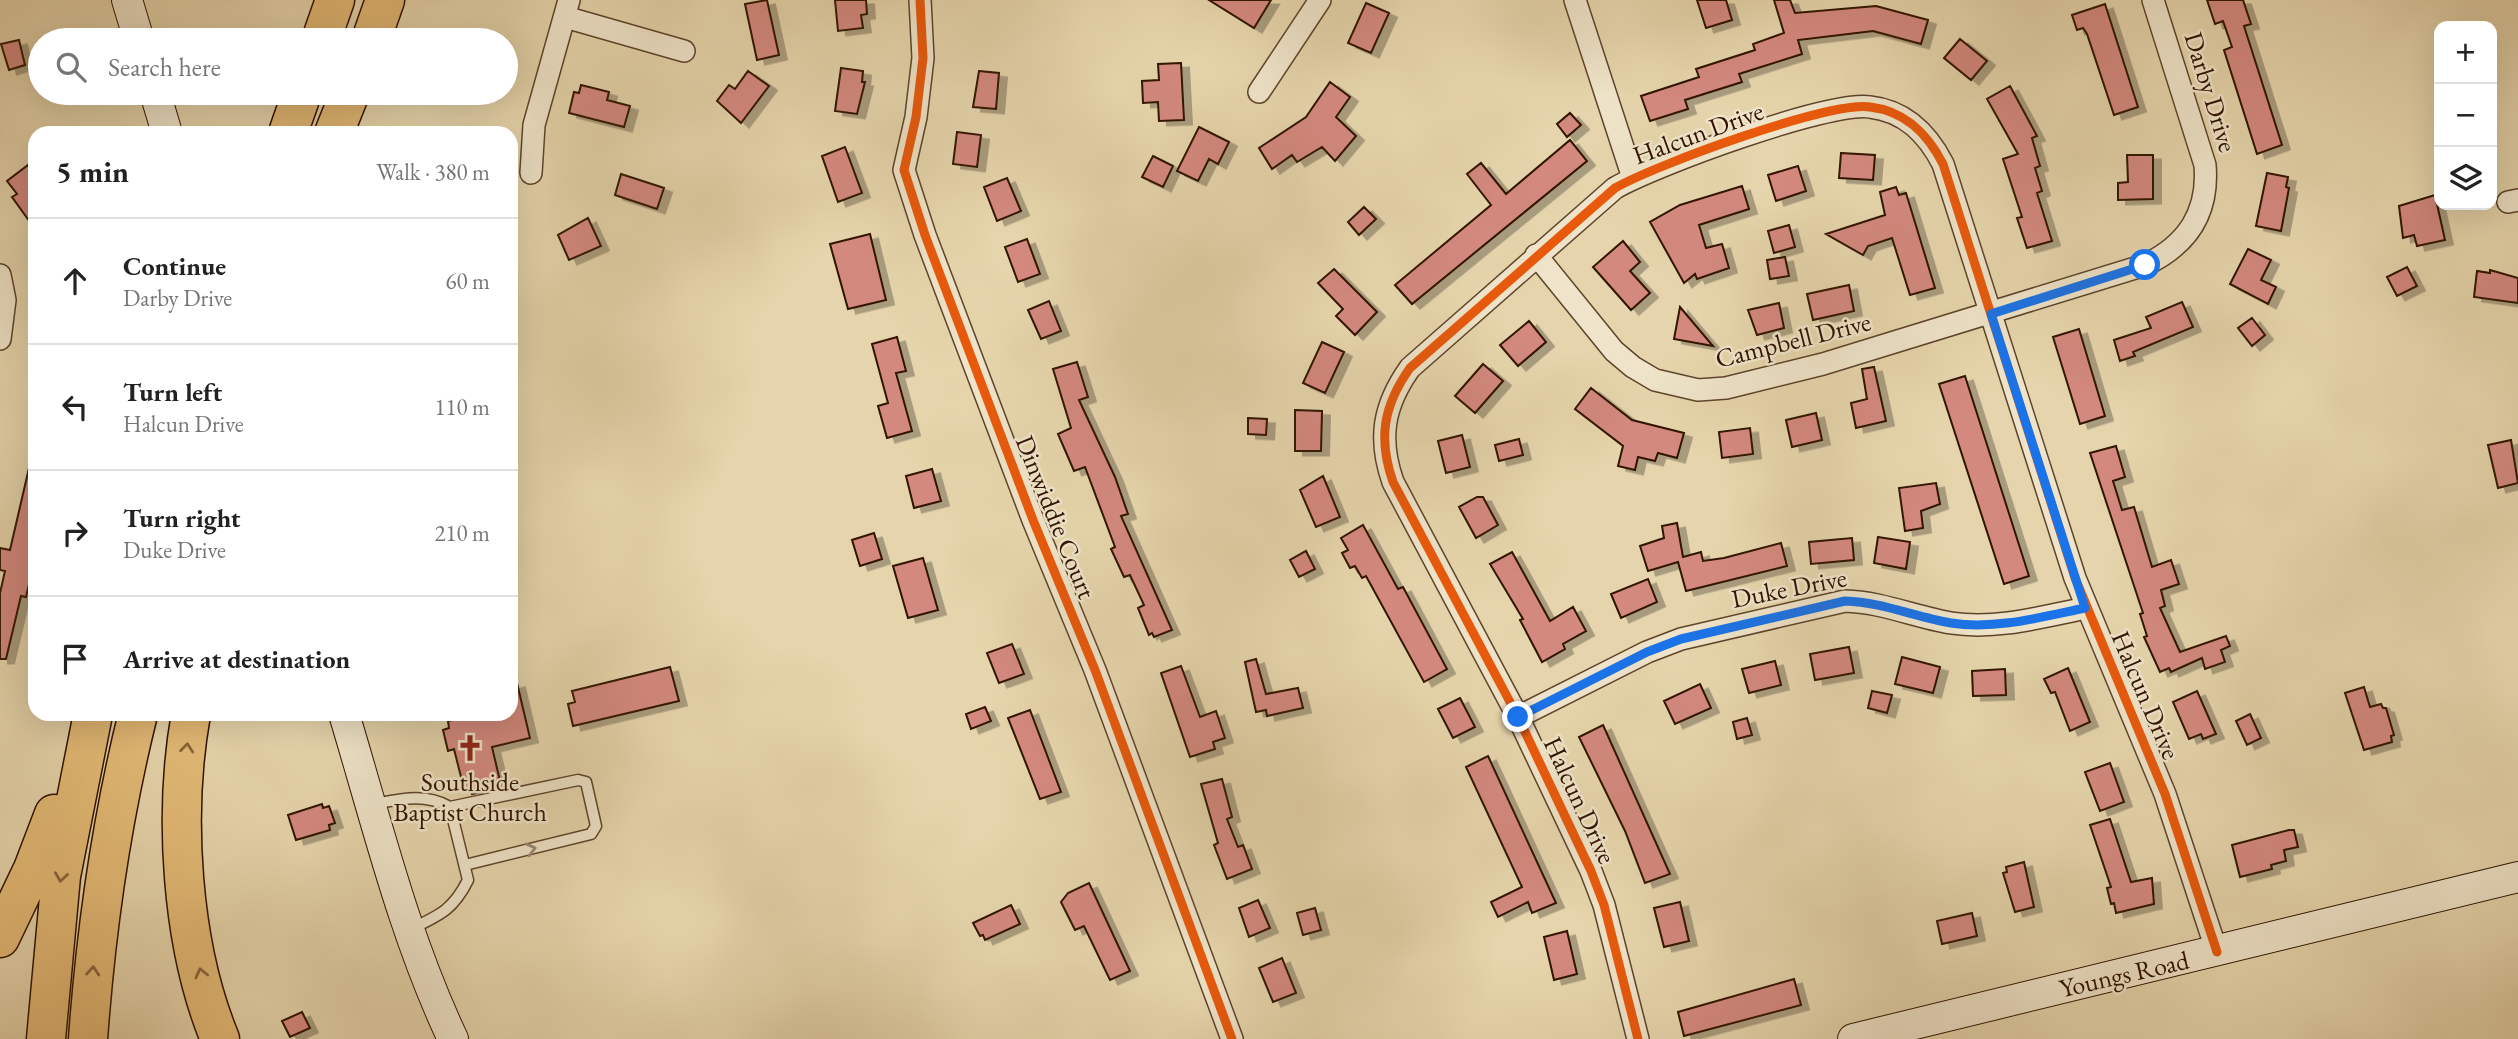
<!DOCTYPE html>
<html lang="en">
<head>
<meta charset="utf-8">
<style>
  :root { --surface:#fff; --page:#f2f2f2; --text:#222; --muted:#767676; --line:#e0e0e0 }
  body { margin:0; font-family:"EB Garamond",serif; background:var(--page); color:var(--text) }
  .controls { position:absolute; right:21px; top:21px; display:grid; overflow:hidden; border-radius:14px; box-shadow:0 7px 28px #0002 }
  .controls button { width:63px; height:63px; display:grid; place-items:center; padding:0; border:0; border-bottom:2px solid var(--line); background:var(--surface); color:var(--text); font:35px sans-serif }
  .stop { position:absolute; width:21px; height:21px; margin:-16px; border:5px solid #1a73e8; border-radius:50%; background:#fff }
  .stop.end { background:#1a73e8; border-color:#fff; box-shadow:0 2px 7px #0008 }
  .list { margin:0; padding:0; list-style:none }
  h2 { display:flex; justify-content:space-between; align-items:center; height:91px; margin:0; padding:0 28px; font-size:30px }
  h2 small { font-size:23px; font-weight:400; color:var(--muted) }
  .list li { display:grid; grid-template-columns:46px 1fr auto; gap:21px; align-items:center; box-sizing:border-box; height:126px; padding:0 28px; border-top:2px solid var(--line) }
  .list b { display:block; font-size:26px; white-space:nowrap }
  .list p { margin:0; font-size:23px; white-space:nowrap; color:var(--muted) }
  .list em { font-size:23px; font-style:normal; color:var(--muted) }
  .icon { flex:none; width:38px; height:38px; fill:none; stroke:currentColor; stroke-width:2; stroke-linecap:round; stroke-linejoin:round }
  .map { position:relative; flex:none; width:2518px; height:1039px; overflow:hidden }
  .search { position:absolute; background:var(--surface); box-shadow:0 7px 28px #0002; left:28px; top:28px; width:490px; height:77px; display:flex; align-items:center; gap:18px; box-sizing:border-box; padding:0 24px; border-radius:38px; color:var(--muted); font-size:26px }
  .panel { position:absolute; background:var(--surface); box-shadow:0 7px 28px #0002; left:28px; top:126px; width:490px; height:595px; border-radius:21px }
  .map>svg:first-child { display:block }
  .building { fill:#d4897f; stroke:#301300; stroke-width:2; filter:url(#shadow) }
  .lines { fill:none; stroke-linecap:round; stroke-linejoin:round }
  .lane-casing { stroke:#5e442b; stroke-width:13 }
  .street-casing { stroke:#5e442b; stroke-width:24 }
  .secondary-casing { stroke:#301300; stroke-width:32 }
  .highway-casing { stroke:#301300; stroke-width:41 }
  .lane { stroke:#efe4c9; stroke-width:10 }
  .street { stroke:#efe4c9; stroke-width:21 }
  .secondary { stroke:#efe4c9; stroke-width:30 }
  .highway { stroke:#e3ba76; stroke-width:38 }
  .cycleway-casing { stroke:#efe4c9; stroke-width:13 }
  .cycleway { stroke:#e8590c; stroke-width:9 }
  .oneway { stroke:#8a663b }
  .oneway2 { stroke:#99866f }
  .route { stroke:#1a73e8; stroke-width:9 }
  .labels { text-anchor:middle; stroke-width:5; stroke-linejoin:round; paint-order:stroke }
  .street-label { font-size:26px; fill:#301300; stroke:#efe4c9 }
  .poi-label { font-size:26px; fill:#301300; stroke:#efe4c9 }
</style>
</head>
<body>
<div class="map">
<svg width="2518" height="1039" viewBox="0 0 2518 1039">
  <defs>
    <filter id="shadow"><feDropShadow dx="8" dy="4.5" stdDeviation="0" flood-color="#0004"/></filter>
  </defs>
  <rect width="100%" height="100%" fill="#e6d5ac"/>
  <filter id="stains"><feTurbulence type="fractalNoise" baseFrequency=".00286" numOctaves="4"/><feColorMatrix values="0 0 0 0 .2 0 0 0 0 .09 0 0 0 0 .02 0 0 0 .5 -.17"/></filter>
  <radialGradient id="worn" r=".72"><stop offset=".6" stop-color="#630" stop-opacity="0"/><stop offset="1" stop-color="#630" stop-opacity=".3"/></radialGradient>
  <path class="building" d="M767,0L779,55L757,60L745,4Z
    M835,0H866L867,14L861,15L863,28L838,31Z
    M1209,0H1271L1254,28Z
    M1697,0H1726L1732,20L1706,28Z
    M1774,0H1790L1795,13L1876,6L1928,20L1921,44L1873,31L1798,40L1802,54L1739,74L1742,82L1685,100L1688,109L1650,121L1641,96L1699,77L1696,69L1755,50L1753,44L1784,33Z
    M2207,0H2243L2251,24L2244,26L2282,145L2257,154L2224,50L2232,47L2223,21L2215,24Z
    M1366,3L1389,13L1371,53L1348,43Z
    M2105,4L2138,107L2114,115L2087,34L2083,28L2077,30L2072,15Z
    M1960,39L1987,61L1971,80L1944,58Z
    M19,40L25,65L9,70L1,44Z
    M1181,63L1184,120L1159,121L1158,102L1143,103L1142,81L1159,80L1158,64Z
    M841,68L863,71L862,82H865L857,114L835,111Z
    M748,71L769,86L741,123L717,101L729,85L735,89Z
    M979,71L999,73L996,109L973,107Z
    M1330,82L1350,97L1336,117L1356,136L1335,161L1322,147L1297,162L1292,155L1272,169L1259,148L1306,117Z
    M581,85L609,92L607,100L630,106L624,127L569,113L574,92L579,93Z
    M2010,86L2037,136L2032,138L2040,166L2035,168L2042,191L2037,193L2052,241L2027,248L2017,218L2022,217L2003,159L2018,154L1987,99Z
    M1570,113L1581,125L1567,137L1557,124Z
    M1199,127L1229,142L1218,164L1209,159L1198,181L1177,171Z
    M957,132L981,135L977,167L953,164Z
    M1570,140L1587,161L1412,304L1395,285L1491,205L1467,174L1481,163L1506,194Z
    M845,147L862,193L838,202L822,156Z
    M1841,153L1875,155L1873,180L1839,178Z
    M2127,155H2153V199L2118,200V183L2128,182Z
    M1153,156L1173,166L1163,187L1142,177Z
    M28,165L35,175V229L12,197L17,194L7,181Z
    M1798,166L1806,191L1776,201L1768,175Z
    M2267,173L2288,177L2286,187L2289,188L2281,231L2256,226Z
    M621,174L664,188L657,209L615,195Z
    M1007,178L1021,211L997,221L984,187Z
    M1742,186L1749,209L1699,225L1706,248L1722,244L1729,268L1697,279L1695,274L1684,283L1650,222L1680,205Z
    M1896,187L1899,195L1906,193L1935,288L1910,295L1892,238L1868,246L1863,255L1826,234L1885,215L1880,192Z
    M2435,195L2445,240L2417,246L2414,235L2403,238L2399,206Z
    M1364,207L1376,219L1359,235L1348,222Z
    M588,218L601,246L569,260L558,235Z
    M1789,225L1795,247L1774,253L1768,231Z
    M870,234L886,300L848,309L830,244Z
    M1027,239L1040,274L1018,282L1005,247Z
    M1623,241L1640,262L1630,271L1650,293L1631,310L1593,267Z
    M2248,249L2271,260L2261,280L2276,287L2268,304L2230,284Z
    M1785,257L1789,276L1770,279L1767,260Z
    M2407,267L2417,286L2397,296L2387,277Z
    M1334,269L1377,312L1355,335L1336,316L1343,309L1318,283Z
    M2490,270L2518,278V303L2474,297L2477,271L2490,273Z
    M1849,285L1854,311L1813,320L1807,294Z
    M1049,301L1061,331L1041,339L1028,310Z
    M2182,302L2193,327L2133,352L2135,356L2120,361L2114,340L2151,328L2146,317Z
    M1779,303L1784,328L1757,335L1748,310Z
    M1680,307L1713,346L1674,339Z
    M2252,318L2265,335L2252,346L2238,328Z
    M1529,321L1546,342L1518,366L1500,345Z
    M2079,329L2105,416L2080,424L2053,337Z
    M897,337L906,371L896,373L912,431L887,438L878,406L888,403L872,344Z
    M1322,342L1344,352L1325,393L1303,383Z
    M1077,362L1088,397L1079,400L1115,477L1128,514L1121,516L1172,630L1154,637L1152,633L1149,635L1138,608L1144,605L1130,575L1124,577L1111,549L1115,547L1085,467L1074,471L1058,434L1071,428L1053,369Z
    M1483,364L1503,381L1475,413L1455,396Z
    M1874,367L1886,421L1856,428L1851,403L1867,399L1862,369Z
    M1965,376L2029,576L2004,584L1939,384Z
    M1591,388L1632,420L1684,433L1677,458L1658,453L1655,461L1638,457L1635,470L1618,466L1623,446L1575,409Z
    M1295,410L1322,411L1321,451H1295Z
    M1816,413L1822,440L1792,447L1786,420Z
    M1248,418L1267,419L1266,435L1248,434Z
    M1750,428L1753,454L1722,458L1719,432Z
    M1462,435L1470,467L1446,473L1438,441Z
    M1519,439L1523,455L1499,461L1495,445Z
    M2511,440L2518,483L2498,488L2488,445Z
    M2116,446L2125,477L2113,481L2122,510L2134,507L2152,567L2171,560L2179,584L2161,590L2165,606L2160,608L2180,652L2226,636L2230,646L2221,650L2225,662L2205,669L2202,658L2171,672L2169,668L2160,672L2144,637L2147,636L2140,614L2143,613L2090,453Z
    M29,468L35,469V559L26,597L21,596L6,659H0V593L5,571L0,570V548L10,550Z
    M932,469L941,501L914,508L906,476Z
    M1323,476L1340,517L1316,527L1300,490Z
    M1936,483L1940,504L1921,511L1923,528L1905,531L1899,488Z
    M1477,497H1483L1498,525L1476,538L1459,507Z
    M1677,523L1683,557L1701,552L1703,561L1724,558L1781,543L1787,566L1686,591L1678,562L1648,571L1640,546L1664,538L1662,526Z
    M1363,525L1398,589L1403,587L1447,669L1424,682L1366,576L1362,578L1355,566L1350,568L1342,553L1348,550L1341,538Z
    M874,533L882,559L860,566L852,540Z
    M1878,537L1910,542L1906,569L1874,563Z
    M1852,538L1854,560L1811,564L1809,542Z
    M1306,551L1315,569L1299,577L1290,560Z
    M1512,552L1550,621L1573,607L1586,631L1563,644L1565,649L1542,662L1520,620L1523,619L1490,564Z
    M923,558L938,610L908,618L893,566Z
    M1648,579L1657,602L1621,618L1611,594Z
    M1012,644L1024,674L999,683L987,653Z
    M1849,647L1854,673L1815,680L1810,654Z
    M1902,657L1940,667L1933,693L1895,684Z
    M1256,659L1266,694L1298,688L1303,708L1267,716L1266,710L1256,712L1245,662Z
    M1775,661L1781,685L1749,693L1742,669Z
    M1181,666L1200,717L1216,711L1225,738L1213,742L1215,749L1190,757L1161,673Z
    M670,667L679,701L573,726L568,704L575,702L572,691Z
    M2068,668L2090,722L2070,731L2055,692L2051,693L2044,679Z
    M2005,669L2006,695L1973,696L1972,671Z
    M517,683L530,738L492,747L500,781L494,782L495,789L472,794L471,788L464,789L454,749L448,751L443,730L449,728L448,721L477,714H511V684Z
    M1700,684L1711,708L1675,724L1664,701Z
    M2364,687L2370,707L2381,704L2383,708H2386L2394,735L2391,736L2392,742L2364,750L2345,693Z
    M1872,691L1892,695L1887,713L1868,708Z
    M2197,691L2216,734L2203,739L2201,734L2189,739L2173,702Z
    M1460,698L1475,727L1453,738L1438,709Z
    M985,707L991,721L971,729L966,714Z
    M1030,710L1061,792L1040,799L1008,718Z
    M2250,714L2261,738L2247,745L2236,721Z
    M1747,718L1752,735L1737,739L1733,722Z
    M1603,725L1670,874L1645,883L1625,831L1579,737Z
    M1488,756L1556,903L1532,913L1528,902L1498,917L1491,902L1522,887L1466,767Z
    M2110,763L2124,802L2100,811L2085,772Z
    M1222,779L1232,817L1227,819L1238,847L1243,845L1252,869L1227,879L1214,845L1218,843L1201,784Z
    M322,804L323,808L329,806L335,823L329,825L330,830L296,840L288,815Z
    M2110,819L2131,882L2152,878L2154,904L2116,913L2114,903L2111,904L2107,888L2111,887L2090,825Z
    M2289,830H2294L2298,847L2284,850L2286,861L2271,865L2272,869L2240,877L2232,845Z
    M2024,862L2034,907L2015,912L2003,873L2007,872L2006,867Z
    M1089,883L1130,971L1110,980L1084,926L1075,930L1061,902L1068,893Z
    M1258,900L1270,928L1249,937L1239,908Z
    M1680,902L1689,941L1664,947L1654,908Z
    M1011,905L1020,924L985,940L983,935L980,936L973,923Z
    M1315,908L1321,930L1303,935L1297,913Z
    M1972,913L1977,936L1942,944L1937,921Z
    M1567,931L1577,974L1554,980L1544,937Z
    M1282,958L1296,993L1273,1002L1259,968Z
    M1794,979L1801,1005L1684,1036L1678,1012Z
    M302,1012L310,1028L290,1037L282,1021Z"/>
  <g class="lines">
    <defs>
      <path id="lane" d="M374,804C401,799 425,793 450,807L468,880C453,910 440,915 411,929
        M450,807L578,780L586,782L596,826L591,834L465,865"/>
      <path id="street" d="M920,0L923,58L916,117L904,170L925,235L1033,520L1095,670L1232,1039
        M1575,0L1633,178
        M565,17L684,51
        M1259,92L1320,0
        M531,173L534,125L569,0
        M2508,202L2518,200
        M1536,255L1614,351L1633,367L1655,380L1698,390L1726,388L1823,364L2145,265C2187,245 2209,213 2205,165L2153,0
        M0,275L5,300L0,339
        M1518,717L1647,652L1681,639L1845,601C1882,602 1915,617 1951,623C1996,630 2042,617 2086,608
        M1638,1039L1604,905L1591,871L1518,717L1393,482C1378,439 1383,406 1410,368L1615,188C1655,165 1829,101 1870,107C1905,111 1927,133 1943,164L2075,578L2165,794L2217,952"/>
      <path id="secondary" d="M127,0L139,40
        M155,93L167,133
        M344,714C377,823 404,936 453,1039
        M1853,1039L2518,877"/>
      <path id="highway" d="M321,40L335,0
        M371,40L385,0
        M288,133L302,93
        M334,133L350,93
        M191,714C173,814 181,945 220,1039
        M0,938L33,869L54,814
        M46,1039L61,876L93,714
        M88,1039C96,929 111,822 138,714"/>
    </defs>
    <use href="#lane" class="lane-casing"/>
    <use href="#street" class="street-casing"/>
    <use href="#secondary" class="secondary-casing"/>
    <use href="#highway" class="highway-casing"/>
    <use href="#lane" class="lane"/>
    <use href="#street" class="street"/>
    <use href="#secondary" class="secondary"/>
    <use href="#highway" class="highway"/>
    <defs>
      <path id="cycleway" d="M920,0L923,58L916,117L904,170L925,235L1033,520L1095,670L1232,1039
        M1638,1039L1604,905L1591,871L1518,717L1393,482C1378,439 1383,406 1410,368L1615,188C1655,165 1829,101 1870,107C1905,111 1927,133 1943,164L2075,578L2165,794L2217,952"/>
    </defs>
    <use href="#cycleway" class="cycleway-casing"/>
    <use href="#cycleway" class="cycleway"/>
  </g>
  <defs><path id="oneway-chevron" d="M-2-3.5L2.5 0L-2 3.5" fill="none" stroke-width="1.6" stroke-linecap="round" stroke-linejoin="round" transform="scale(1.75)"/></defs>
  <g class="oneway">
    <use href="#oneway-chevron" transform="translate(187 748) rotate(-84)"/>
    <use href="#oneway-chevron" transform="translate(61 877) rotate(98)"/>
    <use href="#oneway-chevron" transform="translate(93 971) rotate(-85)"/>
    <use href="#oneway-chevron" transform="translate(201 973) rotate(-103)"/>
  </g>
  <use class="oneway2" href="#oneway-chevron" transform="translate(531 849) rotate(-14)"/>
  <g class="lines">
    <path class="route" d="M1518,717L1647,652L1681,639L1845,601C1882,602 1915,617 1951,623C1995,630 2042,617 2085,608L1991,314L2145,265"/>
  </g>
  <defs>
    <symbol id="church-bare" viewBox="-9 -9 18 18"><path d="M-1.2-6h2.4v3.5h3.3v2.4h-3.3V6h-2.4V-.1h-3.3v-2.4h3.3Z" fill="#8f2418" stroke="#efe4c9" stroke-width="2.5" paint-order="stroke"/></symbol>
  </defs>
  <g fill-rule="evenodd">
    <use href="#church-bare" x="451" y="729" width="38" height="38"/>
  </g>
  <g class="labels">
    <g class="street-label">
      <text transform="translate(2211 92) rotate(73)" y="9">Darby Drive</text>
      <text transform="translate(1698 133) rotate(-20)" y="9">Halcun Drive</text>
      <text transform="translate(1793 340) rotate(-14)" y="9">Campbell Drive</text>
      <text transform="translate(1056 517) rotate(68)" y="9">Dinwiddie Court</text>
      <text transform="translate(1789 588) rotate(-11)" y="9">Duke Drive</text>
      <text transform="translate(2146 695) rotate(67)" y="9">Halcun Drive</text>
      <text transform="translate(1580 800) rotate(65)" y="9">Halcun Drive</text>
      <text transform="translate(2124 974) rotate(-13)" y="9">Youngs Road</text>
    </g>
    <g class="poi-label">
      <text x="470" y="791">Southside<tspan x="470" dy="30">Baptist Church</tspan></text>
    </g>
  </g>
  <rect width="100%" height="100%" filter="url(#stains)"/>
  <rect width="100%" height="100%" fill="url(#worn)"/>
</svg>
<div class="controls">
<button>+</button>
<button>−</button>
<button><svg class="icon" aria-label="layers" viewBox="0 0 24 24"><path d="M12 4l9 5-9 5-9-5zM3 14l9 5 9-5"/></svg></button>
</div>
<div class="stop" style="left:2145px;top:265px"></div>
<div class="stop end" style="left:1518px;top:717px"></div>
<div class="search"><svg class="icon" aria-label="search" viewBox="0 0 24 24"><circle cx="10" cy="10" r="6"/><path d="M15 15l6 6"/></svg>Search here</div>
<section class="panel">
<h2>5 min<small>Walk · 380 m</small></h2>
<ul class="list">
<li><svg class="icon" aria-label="ahead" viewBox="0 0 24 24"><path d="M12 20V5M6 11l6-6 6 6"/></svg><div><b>Continue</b><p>Darby Drive</p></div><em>60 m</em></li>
<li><svg class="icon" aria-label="left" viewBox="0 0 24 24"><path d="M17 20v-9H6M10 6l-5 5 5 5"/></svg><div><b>Turn left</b><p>Halcun Drive</p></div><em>110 m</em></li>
<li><svg class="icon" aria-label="right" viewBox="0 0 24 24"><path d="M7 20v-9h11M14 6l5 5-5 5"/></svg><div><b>Turn right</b><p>Duke Drive</p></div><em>210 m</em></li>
<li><svg class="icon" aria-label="arrive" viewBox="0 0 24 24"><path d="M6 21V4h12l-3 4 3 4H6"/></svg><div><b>Arrive at destination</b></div></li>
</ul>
</section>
</div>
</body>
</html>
